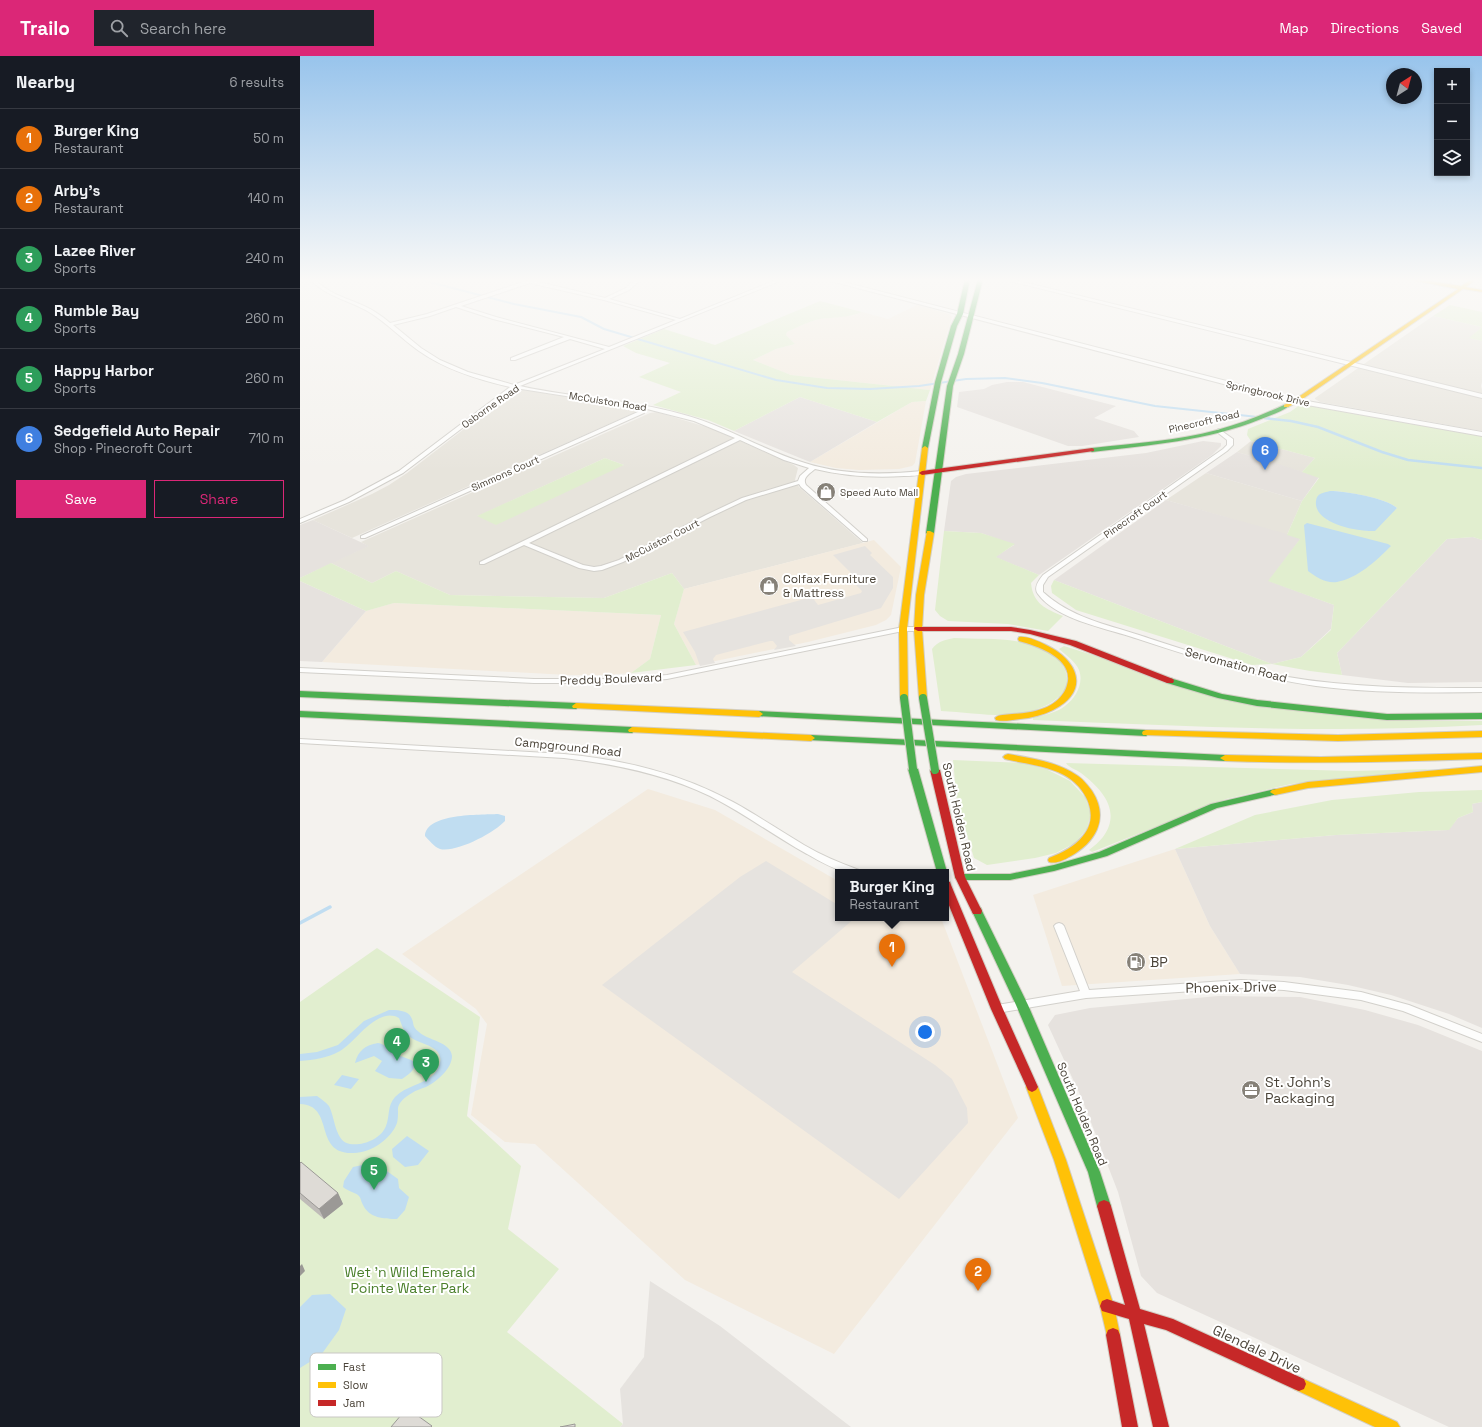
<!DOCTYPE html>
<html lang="en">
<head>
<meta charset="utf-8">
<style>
  :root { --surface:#171b24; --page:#20242c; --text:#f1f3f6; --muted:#9ea1a6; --line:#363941; --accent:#db2777 }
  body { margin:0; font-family:"Space Grotesk",sans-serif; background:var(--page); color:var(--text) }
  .controls { position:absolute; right:12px; top:12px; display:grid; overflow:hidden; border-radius:0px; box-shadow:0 2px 6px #0003 }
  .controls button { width:36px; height:36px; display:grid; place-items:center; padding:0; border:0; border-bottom:1px solid var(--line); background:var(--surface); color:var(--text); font:20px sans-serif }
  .compass { position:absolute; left:1086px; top:12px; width:36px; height:36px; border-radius:50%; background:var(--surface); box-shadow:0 2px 6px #0003; rotate:36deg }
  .you { position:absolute; left:625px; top:976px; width:14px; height:14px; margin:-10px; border:3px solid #fff; border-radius:50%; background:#1a73e8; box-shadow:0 0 0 6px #1a73e833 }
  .badge { display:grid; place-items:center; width:26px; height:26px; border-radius:50%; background:var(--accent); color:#fff; font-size:13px; font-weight:700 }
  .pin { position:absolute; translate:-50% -33px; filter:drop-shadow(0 1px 2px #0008) }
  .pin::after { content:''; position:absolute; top:21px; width:14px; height:12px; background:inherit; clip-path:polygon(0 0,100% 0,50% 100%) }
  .popup { position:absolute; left:535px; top:813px; width:114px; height:52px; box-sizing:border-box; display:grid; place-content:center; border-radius:0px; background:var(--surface); filter:drop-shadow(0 1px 3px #0005); font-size:13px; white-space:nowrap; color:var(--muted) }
  .popup b { font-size:15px; color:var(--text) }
  .popup::after { content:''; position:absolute; left:50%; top:100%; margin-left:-8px; border:8px solid transparent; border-top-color:var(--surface) }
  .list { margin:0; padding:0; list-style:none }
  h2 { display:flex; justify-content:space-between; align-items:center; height:52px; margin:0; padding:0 16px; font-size:17px }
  h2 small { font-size:13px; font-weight:400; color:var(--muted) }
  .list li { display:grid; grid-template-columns:26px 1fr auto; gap:12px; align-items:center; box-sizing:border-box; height:60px; padding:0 16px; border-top:1px solid var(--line) }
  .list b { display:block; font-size:15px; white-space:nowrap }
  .list p { margin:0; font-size:13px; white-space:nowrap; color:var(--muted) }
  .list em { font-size:13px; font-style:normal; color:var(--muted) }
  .actions { display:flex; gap:8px; padding:12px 16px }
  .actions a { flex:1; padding:9px 0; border:1px solid var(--accent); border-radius:0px; text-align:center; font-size:14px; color:var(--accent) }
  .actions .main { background:var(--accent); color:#fff }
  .icon { flex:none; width:22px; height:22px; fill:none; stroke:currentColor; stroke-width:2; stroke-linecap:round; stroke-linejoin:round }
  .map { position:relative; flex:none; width:1182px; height:1371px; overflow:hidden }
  header { display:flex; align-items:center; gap:24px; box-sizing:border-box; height:56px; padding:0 20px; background:var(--accent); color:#fff }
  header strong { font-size:19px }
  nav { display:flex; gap:22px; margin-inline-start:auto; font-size:14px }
  .search { width:280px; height:36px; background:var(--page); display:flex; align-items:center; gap:10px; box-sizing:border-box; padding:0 14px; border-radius:0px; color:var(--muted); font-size:15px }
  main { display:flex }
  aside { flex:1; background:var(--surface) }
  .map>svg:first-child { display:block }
  .residential { fill:#e7e4dc; fill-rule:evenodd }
  .commercial { fill:#f3ebdf }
  .industrial { fill:#e6e2de }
  .green { fill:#e1eecf; fill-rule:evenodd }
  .parking { fill:#e6e3df }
  .water { fill:#c0ddf1 }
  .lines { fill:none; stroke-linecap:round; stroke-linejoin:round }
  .stream-far2 { stroke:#c0ddf1; stroke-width:2 }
  .stream-far1 { stroke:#c0ddf1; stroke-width:2.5 }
  .stream { stroke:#c0ddf1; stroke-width:3.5 }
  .street-casing { stroke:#d2d0cb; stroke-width:2 }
  .fast-casing { stroke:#d3cfc5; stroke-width:2 }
  .slow-casing { stroke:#d3cfc5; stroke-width:2 }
  .jam-casing { stroke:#d3cfc5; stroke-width:2 }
  .street { fill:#fdfdfc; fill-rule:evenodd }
  .fast { fill:#4caf50; fill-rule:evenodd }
  .slow { fill:#ffc107; fill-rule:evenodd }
  .jam { fill:#c62828; fill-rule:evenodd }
  .fast-bridge-casing { stroke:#d3cfc5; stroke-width:10; stroke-linecap:butt }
  .fast-bridge { stroke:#4caf50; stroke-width:8 }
  .wall { fill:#bfbcb8 }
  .shaded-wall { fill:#9b9996 }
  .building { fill:#dedbd6; stroke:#9b9996 }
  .labels { text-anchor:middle; stroke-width:4; stroke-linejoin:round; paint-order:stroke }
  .far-street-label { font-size:10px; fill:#4b4439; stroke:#fff }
  .far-poi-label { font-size:10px; fill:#4b4439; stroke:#fff; text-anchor:start }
  .poi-label { font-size:12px; fill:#4b4439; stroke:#fff; text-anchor:start }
  .street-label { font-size:12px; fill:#4b4439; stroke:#fff }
  .near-poi-label { font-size:14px; fill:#4b4439; stroke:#fff; text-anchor:start }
  .near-street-label { font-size:14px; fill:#4b4439; stroke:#fff }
  .near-park-label { font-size:14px; fill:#4a7f2a; stroke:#fff }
  .key { fill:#fff; stroke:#c9c7c4; stroke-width:1 }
  .key-label { font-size:11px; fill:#4b4439 }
</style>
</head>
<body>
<header>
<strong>Trailo</strong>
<div class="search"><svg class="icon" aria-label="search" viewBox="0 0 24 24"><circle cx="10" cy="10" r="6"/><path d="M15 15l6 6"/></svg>Search here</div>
<nav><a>Map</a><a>Directions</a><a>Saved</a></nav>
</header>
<main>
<aside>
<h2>Nearby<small>6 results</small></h2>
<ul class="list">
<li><span class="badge" style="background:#e8710a">1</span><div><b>Burger King</b><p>Restaurant</p></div><em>50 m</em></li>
<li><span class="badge" style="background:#e8710a">2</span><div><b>Arby's</b><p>Restaurant</p></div><em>140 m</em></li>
<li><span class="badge" style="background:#2e9e5b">3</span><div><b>Lazee River</b><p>Sports</p></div><em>240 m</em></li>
<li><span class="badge" style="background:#2e9e5b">4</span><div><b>Rumble Bay</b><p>Sports</p></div><em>260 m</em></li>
<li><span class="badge" style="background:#2e9e5b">5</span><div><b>Happy Harbor</b><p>Sports</p></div><em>260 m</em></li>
<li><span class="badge" style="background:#3f7fe0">6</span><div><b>Sedgefield Auto Repair</b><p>Shop · Pinecroft Court</p></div><em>710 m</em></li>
</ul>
<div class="actions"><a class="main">Save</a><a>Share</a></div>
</aside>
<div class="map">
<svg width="1182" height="1371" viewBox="0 0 1182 1371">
  <rect width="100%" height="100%" fill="#f4f2ee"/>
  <path class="residential" d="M1133,260L1182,271L1170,282L1182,285V326L1181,330L1182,334V375L1020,346L1015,343V342Z
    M223,334L336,351L338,353V355L52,482L13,464L72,438L89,429L107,417L212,336Z
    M357,356L413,373L494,409L498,412L495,424L499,431L563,487L384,533L372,517L304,542L150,539L96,515L72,527L31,507L68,490L61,486L350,357ZM305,402L324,409L177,460H178Z
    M951,385L1015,402L1002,416L937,396Z
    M906,417L1002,445L987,479L866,444Z"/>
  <path class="commercial" d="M617,249L649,258L652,261L630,334L491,319L453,304L476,293L495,288L486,279L487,276L509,266L519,263L555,259L562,256L588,263Z
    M626,345L615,407L612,410L599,413L559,414L536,412L510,406L612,346Z
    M574,484L601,511L591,559L586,564L576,569L508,586L396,609L374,568L384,533Z
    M94,547L361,559L350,603L331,617L305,619H268L22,606L66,555Z
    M348,733L415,754L538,825V862H641L718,1062L534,1298L385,1224L235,1088L205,1086L171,1059L187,968L176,953L102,898Z
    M875,793L910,870L940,918L762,930L733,839Z"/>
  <path class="industrial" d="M707,326H723L816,350L794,362L834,375L839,381L782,390H768L657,351L659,336L684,333L692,329Z
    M500,341L577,366L510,406L434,375Z
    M903,385L921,387V390L912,399L739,519L695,501L714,489L681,477L644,475L651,425L656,421L666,418L846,397Z
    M937,396L975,407L1019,421L1002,445L906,417Z
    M866,444L1001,482L969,525L1034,549L1031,573L1001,601L972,608L754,524Z
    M13,464L69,490L0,522V469Z
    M1173,481L1182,484V626L1108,627L1042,619L1037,597L1147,483Z
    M0,525L66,555L22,606L0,605Z
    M1182,746V972L1149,958L1091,939L1048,929L1000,921L940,918L910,870L875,793L1036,779L1148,774L1158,762L1173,756L1172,748Z
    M918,940L1000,941L1065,954L1118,969L1182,995V1371H1149L857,1237L841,1220L818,1136L782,1043L748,969L755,959L790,952Z"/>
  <path class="green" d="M520,245L562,256C549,262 534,261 520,263C509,265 498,271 487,276L486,279L495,288L476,293L453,304L491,319L630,334L626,345L612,346L577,366L500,341L434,375L408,364L353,349L381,336L339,321L370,307L336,297L323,290L364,273L415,289Z
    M1150,249L1182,256V285L1169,282L1182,271L1133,260Z
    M1001,348L1182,380V484L1173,481L1147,483L1037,597L1042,619L1010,615L972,608L952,609L776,554L752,537L751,530L754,524L972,608L1001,601L1031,574L1034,549L968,525L1000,483L987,479L1002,445L1019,422L1002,416L1015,402L951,385L947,379L948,373L990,356ZM1030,435C1044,435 1087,442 1097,452L1068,475L1027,464Z
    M305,402L324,409L196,469L177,460Z
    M644,475L681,477L715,488L696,501L739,519L731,527C733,548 746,553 763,560L748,575L708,568L648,565L640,560L635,554Z
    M31,507L72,527L96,515L150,539L304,542L372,517L384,533L374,568L396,609L331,617L350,603L361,559L94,547L66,555L0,525V522Z
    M654,582C686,584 727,579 754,600C759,603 763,609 765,614C777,643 733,658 711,659C688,660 664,656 641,655L632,593C638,585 645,584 654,582Z
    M764,590L954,650L1073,663L1132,665H1182V669C1032,678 883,670 733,664V662C744,659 756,657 765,650C776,642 784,627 779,614C776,606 766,599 759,593Z
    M653,704L724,707L746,713L770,725L785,741L791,757L787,773L775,787L756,797L735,802L687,809L674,802L657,746Z
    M766,707L1052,715L1135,713L991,728L926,743L792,796L789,794C794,790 799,786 803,781C822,755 802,733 781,717C776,713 769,712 766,707Z
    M1182,734V746L1172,748L1173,756L1158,762L1149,774L1036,779L875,793L955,759L1032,744L1119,736Z
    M77,892L180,961L167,1060L221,1110L208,1173L259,1213L207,1276L323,1368L320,1371H0V946Z"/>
  <path class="parking" d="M565,490L572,497L570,499L593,521V532L581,552L492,579L489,580V584L496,590L474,594L477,590L473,585H470L416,599L413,603L415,607L400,610L395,596L383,576L512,541L518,549L561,537L562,535L554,527L558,524L533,499Z
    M466,805L538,849V862H555L492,916L635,1009L652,1023L667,1052L668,1067L599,1143L302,929L440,821Z
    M350,1225L420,1270L551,1371H320L323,1368L320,1333L344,1301Z"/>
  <path class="water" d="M1030,435C1045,435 1087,442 1097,452L1075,475C1059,476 1013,468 1016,445C1017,437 1023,437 1030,435Z
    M1007,467L1088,488L1091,490C1076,505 1058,522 1037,526C1027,528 1016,521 1008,515L1004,469Z
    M198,758L205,760V765C194,777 156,797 140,793C134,791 129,784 125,780C126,757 180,759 198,758Z
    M89,954C96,954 108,954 111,961C115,968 111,970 119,976C127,984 151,986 152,1000C152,1013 136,1026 126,1031C121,1033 116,1034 112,1037C105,1041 97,1047 98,1055C98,1059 98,1063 97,1067C91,1083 71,1097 54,1097C12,1099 36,1049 0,1048V1041L17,1040C21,1043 26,1046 29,1050C35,1061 35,1086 50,1088C63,1090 81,1083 86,1070C90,1060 87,1050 95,1041C106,1030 121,1029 132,1020C136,1017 142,1007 140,1001C138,989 118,988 109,980C103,975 102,969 99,962C77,950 56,986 40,995C27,1002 14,1004 0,1005V998L17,996L38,989L64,965Z
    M78,987C85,988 88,993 94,997C101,1001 108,1002 115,1006C115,1015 109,1018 102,1023L89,1022L75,1015L82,1005L74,1000L55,1007C58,995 65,989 78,987Z
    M42,1019L59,1023L51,1033L34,1029Z
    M107,1080L129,1095L118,1109L105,1111L93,1101L92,1093Z
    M67,1108L84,1113L98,1123L99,1132L109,1141L105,1154L97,1163C84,1163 69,1162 63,1149C61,1146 61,1142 59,1140C57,1137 49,1136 43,1131L44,1125L53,1111Z
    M30,1238L46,1253L39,1274L21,1299L0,1312V1251L12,1239Z"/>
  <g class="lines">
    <path class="stream-far2" d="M118,223L214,248L281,261L304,273L476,324L527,332L570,333L619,330L666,323L705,322L742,327L855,350L958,361
      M964,362H969"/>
    <path class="stream-far1" d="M964,362L991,365L1018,371L1082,396L1108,404L1182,412"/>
    <path class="stream" d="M0,867L30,851"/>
    <defs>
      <path id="street" d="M10,223H15C28,238 47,242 64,250C73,254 82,260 90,267L127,258L232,223H240L235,225L305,242L326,232L336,223H341L329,234L309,243L380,263L478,223H485L220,330C273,342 328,343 381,358C424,369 462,394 505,407C542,419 583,419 622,415L625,417C620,420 610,420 604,420C574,422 544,420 515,413C509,418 502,422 506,429L567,483V485H563L501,431L499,428L446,444L410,461L323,506L302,514L294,515L279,512L224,489L184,508H180V506L435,382L394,365L347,353L344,357L65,482H61V480L340,355L342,352L215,332L103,417L49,446L0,467V463L45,444L99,415L210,331C179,324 146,314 119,295C102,283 87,267 69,256C49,244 26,241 10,223ZM230,227L304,244L376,264L309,291L196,261L161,250ZM156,251L193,263L264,281L211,302V304H215L270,283L305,293L214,329L168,316L140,304L121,292L93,269L130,260ZM440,384L484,404L509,412L500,420L498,425L442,442L406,459L319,504L301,510L294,511L283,509L229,487Z
        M523,223H532L996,343L1182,376V380L996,347Z
        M702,223H711L1182,338V342Z
        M919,373L933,383V389L927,395L748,521L743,529V536C770,561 805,568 839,579C888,595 937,612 988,621C1052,632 1117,632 1182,632V636C1127,637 1071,637 1016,630C953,621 893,601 832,581C804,572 756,563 738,538C733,532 739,524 743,519L923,393L927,389V384L917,376V374Z
        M603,571H618L622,573L618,575H603L367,623L315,627H234L0,616V612L234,623H315L367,619Z
        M0,683L264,698C324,704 380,717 433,746C457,759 480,775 504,789C521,799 540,807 559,814L561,816C556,816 550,817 545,816C532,812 519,805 507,798C474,780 444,757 410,740C364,718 315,708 264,702L0,687Z
        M759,867L762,868L764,870L789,934L941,924L984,926L1061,936L1109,949L1182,978V986L1103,955L1061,944L984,934L941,932L786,942L697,957L693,956L692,953L693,950L697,949L780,935L754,870L756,868Z"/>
      <path id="fast" d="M665,223H670L663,258L657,270L641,326L628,392L625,394L622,392L635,326L651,270L657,258Z
        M678,223H683L664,298L653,330L634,477L630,479L626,477L647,330L658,298Z
        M984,349L989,350C982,356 970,359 961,363C907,385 849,389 792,396L789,394L792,392C834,387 877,385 917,374C940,368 962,359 984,349Z
        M870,622L922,638L957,644L1087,658L1182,657V663L1087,664L957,650L918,642L867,627L866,625Z
        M0,635L276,647L280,650L276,653L0,641Z
        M0,655L332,671L336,674L332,677L0,661Z
        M459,655L846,674L850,677L846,680L456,660L455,658Z
        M511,679L925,699L930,702L925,705L508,684L507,682L508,680Z
        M613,710L618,713L647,816L646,818V816H637L608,713Z
        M975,733L978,734L980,736L978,738L917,752L807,800L754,815L710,824H660L656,823L655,821L656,819L660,818H710L754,809L799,796L911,748Z
        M677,851L681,852L682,855L728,949L800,1116L811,1150L809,1154L804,1156L799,1154L797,1150L788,1116L716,949L672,855L673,852Z"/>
      <path id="slow" d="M1105,223H1119L1161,230L1171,223H1177L1166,231L1182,234V236L1163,233L998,346L988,351H984V349L994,344L1158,233Z
        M625,390L628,392L607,573L608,642L604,645L600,642L599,573L622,392Z
        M627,475H630L634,477L624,539L622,573L627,642L623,645L619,642L614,573L616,539Z
        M719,581C727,580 738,585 746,589C778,604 791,635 753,654C743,659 731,662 720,663C713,664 703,666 696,664L695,662C699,658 706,659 712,658C730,657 751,654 762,639C766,634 767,630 768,625C771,601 737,590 719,585L718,583Z
        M276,647L459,655L463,658L459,661L273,652L272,650Z
        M332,671L511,679L515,682L511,685L329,676L328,674Z
        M846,674L1038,679L1182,675V681L1038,685L843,679L842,677L843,675Z
        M1182,697V703C1096,706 1011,708 925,705L920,702L925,699L1021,701Z
        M708,698C731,702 758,706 778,720C784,724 788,730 792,735C810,763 795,787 769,801C764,804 756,808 749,806L748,804L749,802C762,797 774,791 783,780C801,759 785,730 764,719C745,709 725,708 705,703L703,701L705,699Z
        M1182,710V716L1008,732L975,739L970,736L972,734L1008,726Z
        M732,1026L736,1028L738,1031L766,1104L814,1250L820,1279L818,1284L813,1286L808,1284L800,1250L754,1104L726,1031L728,1028Z
        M999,1321L1097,1366L1100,1371H1075L994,1333L992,1328L994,1323Z"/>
      <path id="jam" d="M792,392L794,393V395L622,419L619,417L622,415Z
        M615,571H711L730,574L776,585L873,623L874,625L873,627H867L770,589L730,578L711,575H618L614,573Z
        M635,711L640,714L665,821L682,855L681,858H673L655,821L630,714Z
        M646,825L650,826L651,829L703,953L738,1031L736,1034L732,1036L728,1034L691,953L646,842Z
        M804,1144L809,1146L811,1150L840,1253L873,1263L1004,1323L1006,1328L1004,1333L999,1335L994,1333L866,1274L844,1268L869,1371H853L829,1263L802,1255L800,1250L802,1245L807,1243L825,1249L797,1150L799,1146Z
        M813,1272L818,1274L820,1279L838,1371H822L806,1279L808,1274Z"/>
    </defs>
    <use href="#street" class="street-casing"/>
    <use href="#fast" class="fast-casing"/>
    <use href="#slow" class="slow-casing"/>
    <use href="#jam" class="jam-casing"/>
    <use href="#street" class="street"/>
    <use href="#fast" class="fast"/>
    <use href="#slow" class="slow"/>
    <use href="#jam" class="jam"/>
    <defs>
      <path id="fast-bridge" d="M604,642L613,713
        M623,642L635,714"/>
    </defs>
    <use href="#fast-bridge" class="fast-bridge-casing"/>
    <use href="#fast-bridge" class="fast-bridge"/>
  </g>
  <path class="wall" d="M0,1107L38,1137L43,1148L24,1163L0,1143Z"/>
  <path class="shaded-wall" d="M38,1137L43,1148L24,1163L19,1153Z
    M2,1208L5,1215L0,1220V1210Z"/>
  <path class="building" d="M1,1106L38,1137L19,1153L0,1137V1107Z
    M107,1352L132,1370L131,1371H91Z
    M275,1368V1371H260Z"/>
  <linearGradient id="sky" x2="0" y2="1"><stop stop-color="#98c4ec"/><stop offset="0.54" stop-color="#faf9f7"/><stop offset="1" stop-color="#faf9f7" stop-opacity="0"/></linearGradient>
  <rect width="1182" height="415" fill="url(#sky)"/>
  <defs>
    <symbol id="shop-disc" viewBox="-11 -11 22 22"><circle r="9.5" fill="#868178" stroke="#fff"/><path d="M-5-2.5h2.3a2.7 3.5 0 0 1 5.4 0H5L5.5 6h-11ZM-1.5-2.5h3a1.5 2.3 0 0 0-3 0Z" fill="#fff"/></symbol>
    <symbol id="fuel-disc" viewBox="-11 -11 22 22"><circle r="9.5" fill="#868178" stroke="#fff"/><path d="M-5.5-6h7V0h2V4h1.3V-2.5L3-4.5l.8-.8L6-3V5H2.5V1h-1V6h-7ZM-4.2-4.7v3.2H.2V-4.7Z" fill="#fff"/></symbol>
    <symbol id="office-disc" viewBox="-11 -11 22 22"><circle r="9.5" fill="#868178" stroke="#fff"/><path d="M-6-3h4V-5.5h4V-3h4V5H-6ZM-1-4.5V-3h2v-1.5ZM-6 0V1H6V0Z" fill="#fff"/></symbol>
  </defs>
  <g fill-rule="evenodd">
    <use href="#shop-disc" x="515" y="425" width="22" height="22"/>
    <use href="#shop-disc" x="458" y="519" width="22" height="22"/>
    <use href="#fuel-disc" x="825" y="895" width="22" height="22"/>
    <use href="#office-disc" x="940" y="1023" width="22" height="22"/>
  </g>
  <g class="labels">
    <g class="far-street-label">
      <text transform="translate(968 337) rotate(13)" y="4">Springbrook Drive</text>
      <text transform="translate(308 345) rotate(9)" y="4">McCuiston Road</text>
      <text transform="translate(190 350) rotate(-35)" y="4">Osborne Road</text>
      <text transform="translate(904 365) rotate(-13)" y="4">Pinecroft Road</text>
      <text transform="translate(205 417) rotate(-24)" y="4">Simmons Court</text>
      <text transform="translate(835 458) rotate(-35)" y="4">Pinecroft Court</text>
      <text transform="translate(362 484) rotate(-27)" y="4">McCuiston Court</text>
    </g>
    <g class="far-poi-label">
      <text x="540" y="440">Speed Auto Mall</text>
    </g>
    <g class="poi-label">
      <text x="483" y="527">Colfax Furniture<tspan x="483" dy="14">&amp; Mattress</tspan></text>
    </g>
    <g class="street-label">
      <text transform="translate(936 609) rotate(15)" y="4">Servomation Road</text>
      <text transform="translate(311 623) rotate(-2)" y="4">Preddy Boulevard</text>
      <text transform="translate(268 691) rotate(6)" y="4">Campground Road</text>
      <text transform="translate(659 761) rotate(77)" y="4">South Holden Road</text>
      <text transform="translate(782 1058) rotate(67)" y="4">South Holden Road</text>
    </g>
    <g class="near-poi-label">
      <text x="850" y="911">BP</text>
      <text x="965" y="1031">St. John's<tspan x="965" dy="16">Packaging</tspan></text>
    </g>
    <g class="near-street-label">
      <text transform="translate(931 931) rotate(-1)" y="5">Phoenix Drive</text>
      <text transform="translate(957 1293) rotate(25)" y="5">Glendale Drive</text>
    </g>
    <g class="near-park-label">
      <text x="110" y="1221">Wet 'n Wild Emerald<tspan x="110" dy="16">Pointe Water Park</tspan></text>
    </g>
  </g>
  <rect x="10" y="1297" width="132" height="64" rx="6" class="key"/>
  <rect x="18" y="1308" width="18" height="6" fill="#4caf50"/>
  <rect x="18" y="1326" width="18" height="6" fill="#ffc107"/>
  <rect x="18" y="1344" width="18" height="6" fill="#c62828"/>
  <g class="key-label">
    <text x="43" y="1315">Fast</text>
    <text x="43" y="1333">Slow</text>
    <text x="43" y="1351">Jam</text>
  </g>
</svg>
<div class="controls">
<button>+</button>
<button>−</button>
<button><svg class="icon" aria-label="layers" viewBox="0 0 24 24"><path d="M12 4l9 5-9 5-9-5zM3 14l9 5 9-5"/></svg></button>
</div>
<svg class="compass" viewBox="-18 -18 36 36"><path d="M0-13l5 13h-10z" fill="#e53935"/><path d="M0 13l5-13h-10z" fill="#9ea1a6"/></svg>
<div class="you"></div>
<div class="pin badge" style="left:592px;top:911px;background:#e8710a">1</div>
<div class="popup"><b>Burger King</b>Restaurant</div>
<div class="pin badge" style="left:678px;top:1235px;background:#e8710a">2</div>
<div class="pin badge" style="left:126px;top:1026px;background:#2e9e5b">3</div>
<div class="pin badge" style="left:97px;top:1005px;background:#2e9e5b">4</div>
<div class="pin badge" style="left:74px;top:1134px;background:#2e9e5b">5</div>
<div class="pin badge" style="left:965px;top:414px;background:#3f7fe0">6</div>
</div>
</main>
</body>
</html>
